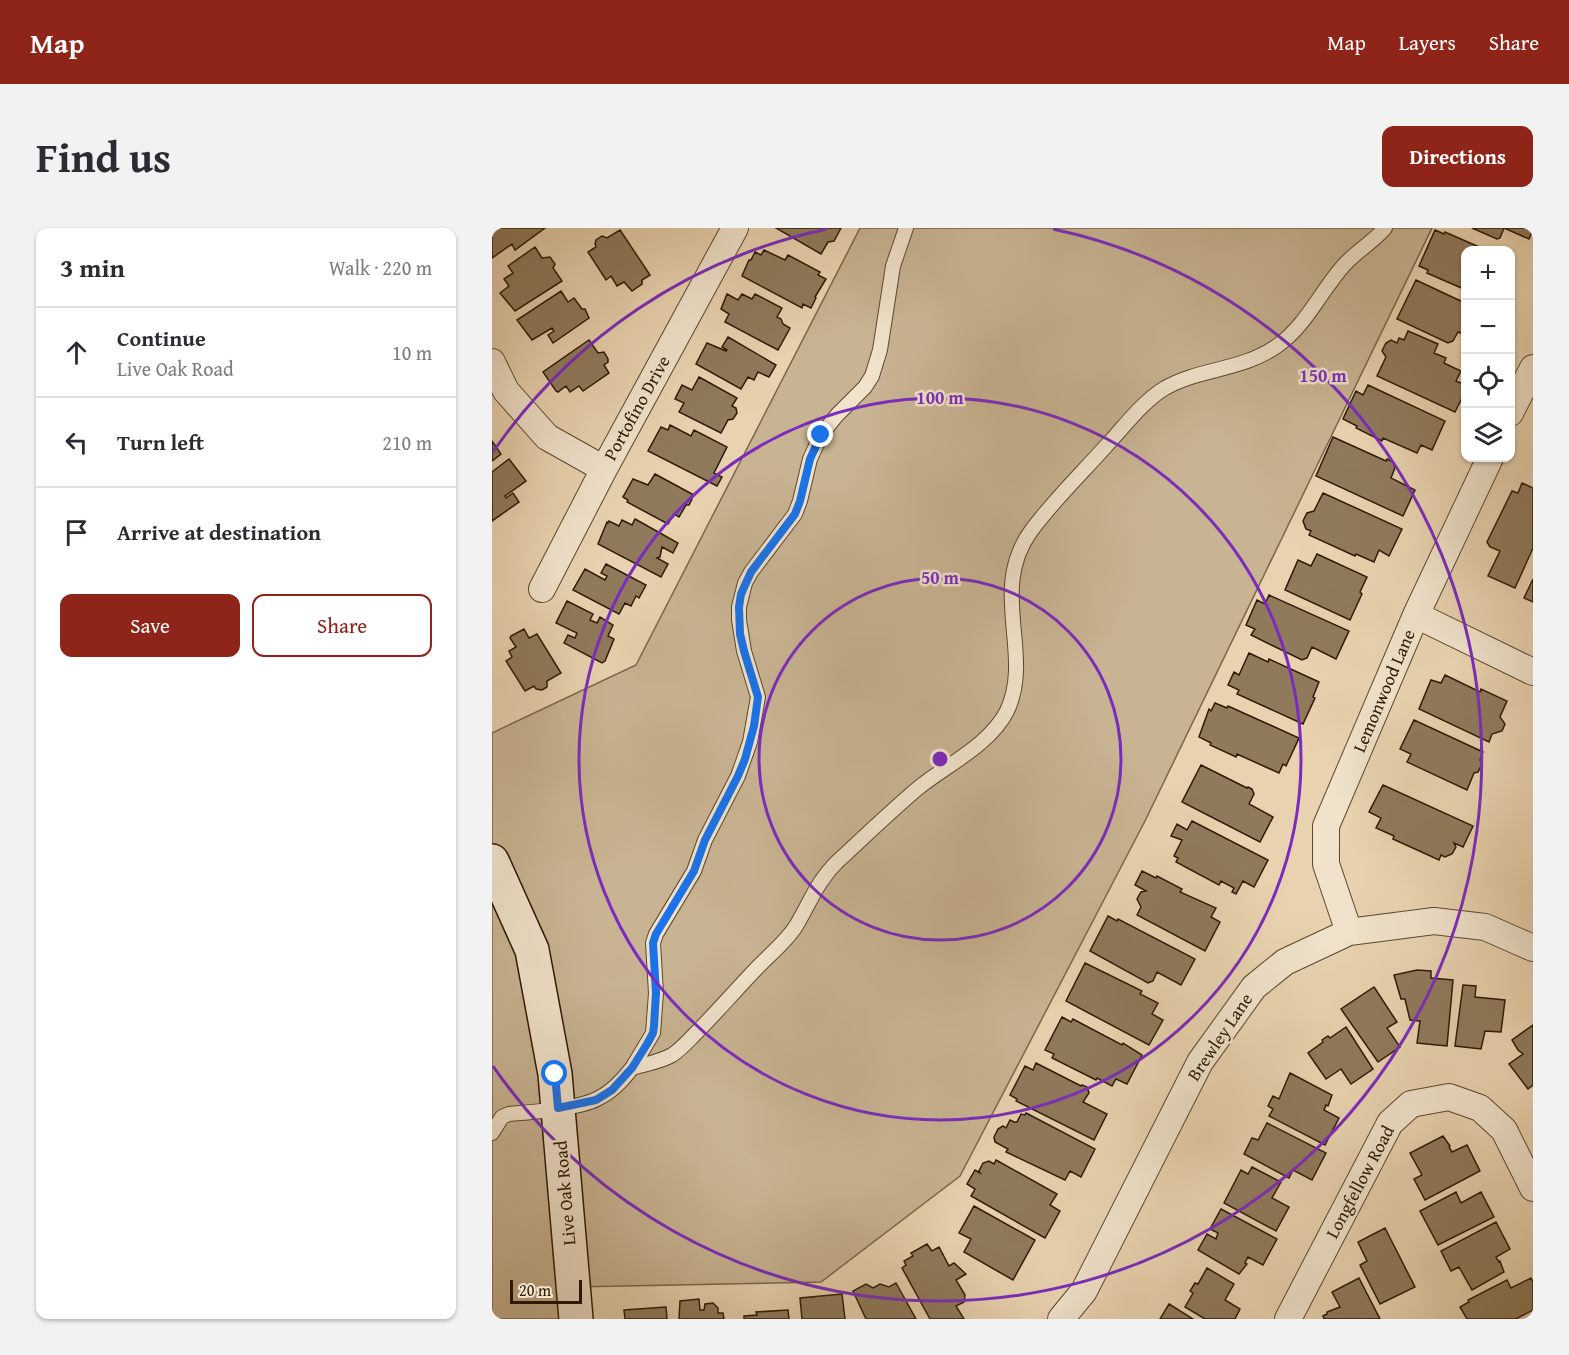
<!DOCTYPE html>
<html lang="en">
<head>
<meta charset="utf-8">
<style>
  :root { --surface:#fff; --page:#f2f2f3; --text:#2b2b33; --muted:#7c7c81; --line:#e1e1e2; --accent:#8f2418 }
  body { margin:0; font-family:"Gentium Book Plus",serif; background:var(--page); color:var(--text) }
  .controls { position:absolute; right:18px; top:18px; display:grid; overflow:hidden; border-radius:12px; box-shadow:0 2px 4px #0004 }
  .controls button { width:54px; height:54px; display:grid; place-items:center; padding:0; border:0; border-bottom:2px solid var(--line); background:var(--surface); color:var(--text); font:30px sans-serif }
  .scale { position:absolute; left:18px; bottom:15px; width:72px; box-sizing:border-box; padding-left:6px; border:3px solid #2e1a03; border-top:0; font-size:16px; line-height:21px; white-space:nowrap; color:#2e1a03; -webkit-text-stroke:4px #f0e2cb; paint-order:stroke }
  .stop { position:absolute; width:18px; height:18px; margin:-14px; border:4px solid #1a73e8; border-radius:50%; background:#fff }
  .stop.end { background:#1a73e8; border-color:#fff; box-shadow:0 2px 6px #0008 }
  .list { margin:0; padding:0; list-style:none }
  h2 { display:flex; justify-content:space-between; align-items:center; height:78px; margin:0; padding:0 24px; font-size:26px }
  h2 small { font-size:20px; font-weight:400; color:var(--muted) }
  .list li { display:grid; grid-template-columns:39px 1fr auto; gap:18px; align-items:center; box-sizing:border-box; height:90px; padding:0 24px; border-top:2px solid var(--line) }
  .list b { display:block; font-size:22px; white-space:nowrap }
  .list p { margin:0; font-size:20px; white-space:nowrap; color:var(--muted) }
  .list em { font-size:20px; font-style:normal; color:var(--muted) }
  .actions { display:flex; gap:12px; padding:18px 24px }
  .actions a { flex:1; padding:14px 0; border:2px solid var(--accent); border-radius:12px; text-align:center; font-size:21px; color:var(--accent) }
  .actions .main { background:var(--accent); color:#fff }
  .icon { flex:none; width:33px; height:33px; fill:none; stroke:currentColor; stroke-width:2; stroke-linecap:round; stroke-linejoin:round }
  .map { position:relative; flex:none; width:1041px; height:1091px; overflow:hidden; border-radius:12px }
  header { display:flex; align-items:center; gap:36px; box-sizing:border-box; height:84px; padding:0 30px; background:var(--accent); color:#fff }
  header strong { font-size:28px }
  nav { display:flex; gap:33px; margin-inline-start:auto; font-size:21px }
  .intro { display:flex; align-items:center; justify-content:space-between; box-sizing:border-box; height:144px; padding:0 36px }
  h1 { margin:0; font-size:42px }
  .button { padding:15px 27px; border-radius:12px; background:var(--accent); color:#fff; font-size:21px; font-weight:700 }
  main { display:flex; gap:36px; padding:0 36px }
  aside { flex:1; background:var(--surface); border-radius:12px; box-shadow:0 2px 4px #0004 }
  .map>svg:first-child { display:block }
  .green { fill:#c8b392; stroke:#7b664a; stroke-width:1.5 }
  .building { fill:#8f7a5c; stroke:#2e1a03; stroke-width:1.5 }
  .lines { fill:none; stroke-linecap:round; stroke-linejoin:round }
  .lane-casing { stroke:#5c482e; stroke-width:16 }
  .street-casing { stroke:#5c482e; stroke-width:28 }
  .secondary-casing { stroke:#2e1a03; stroke-width:36 }
  .lane { stroke:#f0e2cb; stroke-width:14 }
  .street { stroke:#f0e2cb; stroke-width:26 }
  .secondary { stroke:#f0e2cb; stroke-width:33 }
  .route { stroke:#1a73e8; stroke-width:8 }
  .ring { fill:none; stroke:#7b2cbf; stroke-width:3 }
  .labels { text-anchor:middle; stroke-width:5; stroke-linejoin:round; paint-order:stroke }
  .street-label { font-size:18px; fill:#2e1a03; stroke:#f0e2cb }
  .centre { fill:#7b2cbf; stroke:#f0e2cb; stroke-width:3 }
  .ring-label { font-size:18px; text-anchor:middle; font-weight:bold; fill:#7b2cbf; stroke:#f0e2cb; stroke-width:5; stroke-linejoin:round; paint-order:stroke }
</style>
</head>
<body>
<header>
<strong>Map</strong>
<nav><a>Map</a><a>Layers</a><a>Share</a></nav>
</header>
<div class="intro"><h1>Find us</h1><a class="button">Directions</a></div>
<main>
<aside>
<h2>3 min<small>Walk · 220 m</small></h2>
<ul class="list">
<li><svg class="icon" aria-label="ahead" viewBox="0 0 24 24"><path d="M12 20V5M6 11l6-6 6 6"/></svg><div><b>Continue</b><p>Live Oak Road</p></div><em>10 m</em></li>
<li><svg class="icon" aria-label="left" viewBox="0 0 24 24"><path d="M17 20v-9H6M10 6l-5 5 5 5"/></svg><div><b>Turn left</b></div><em>210 m</em></li>
<li><svg class="icon" aria-label="arrive" viewBox="0 0 24 24"><path d="M6 21V4h12l-3 4 3 4H6"/></svg><div><b>Arrive at destination</b></div></li>
</ul>
<div class="actions"><a class="main">Save</a><a>Share</a></div>
</aside>
<div class="map">
<svg width="1041" height="1091" viewBox="0 0 1041 1091">
  <rect width="100%" height="100%" fill="#e8d2af"/>
  <filter id="stains"><feTurbulence type="fractalNoise" baseFrequency=".00333" numOctaves="4"/><feColorMatrix values="0 0 0 0 .2 0 0 0 0 .09 0 0 0 0 .02 0 0 0 .5 -.17"/></filter>
  <radialGradient id="worn" r=".72"><stop offset=".6" stop-color="#630" stop-opacity="0"/><stop offset="1" stop-color="#630" stop-opacity=".3"/></radialGradient>
  <path class="green" d="M368,0H940L653,593L468,948L329,1054L81,1059L72,1091H0V505L144,437Z"/>
  <path class="building" d="M0,0H53L23,22L20,16L0,30Z
    M284,0H349L342,13L336,14L329,26Z
    M980,0H1041V1L1037,11L1012,0L1008,10L1005,11Z
    M128,2L158,47L150,52V56L140,63L132,54L125,58L119,48L114,52L96,24L104,19L103,16L104,12L110,8L115,10Z
    M943,2L952,6L953,4L994,22H974V62L935,45L936,42L927,38Z
    M43,19L50,30L58,29L63,36L61,40L70,53L23,83L8,65L17,58L12,51L21,45L16,38Z
    M272,22L293,32L296,27L328,44L326,47L334,51L323,69L324,70L319,80L311,76L310,80L250,48L257,32H259L263,24L269,27Z
    M924,52L973,75L974,74V107L966,104L961,113L956,115L905,91Z
    M69,63L76,74L82,70L90,81H93L97,90L61,115L56,107L62,103L60,100L40,112L25,92Z
    M235,66L246,72L250,66L260,71L263,66L290,80L285,89L289,91L291,96L298,100L286,122L233,94L237,86L229,81Z
    M916,103L946,116L942,125L954,130L952,135L969,143L964,153L974,157V167L972,166L963,184L885,148L894,129L890,123L894,115L899,112L905,115L907,110L912,112Z
    M236,109L284,137L277,149L266,144L262,152L256,149L249,161L204,136L215,115L234,123L235,122L230,119Z
    M97,112L106,125L112,124L116,131V134L112,137L117,145L91,163L87,158L78,164L74,158L66,164L64,163L51,144Z
    M207,149L245,170L240,178L244,180L245,185L241,191L236,192L229,205L187,184L192,175L183,171L190,157L200,162Z
    M876,157L953,193L940,222L929,217L925,225L891,210L890,213L864,200L865,198L851,191L864,163L871,167Z
    M178,197L199,208L202,202L235,219L222,245L230,249L225,258L156,223L169,199L176,202Z
    M841,209L894,233L895,231L901,234L903,240L899,250L923,262L911,288L824,248Z
    M0,213L9,226L0,233Z
    M17,231L34,253L13,268L14,270L21,265L27,274L0,293V244Z
    M163,246L200,266V271L197,277H194L187,289L182,286L176,296L135,274L136,272L131,269L141,251L156,257Z
    M1030,255L1041,260V320L1023,360L996,348L1008,323L998,319L995,314L1020,263L1026,265Z
    M831,265L910,301L897,328L887,322L882,334L864,326L863,328L817,307L819,303L814,301L811,293L815,285L822,283Z
    M143,291L186,315L181,325L170,319L168,329L165,330L176,336L169,349L106,316L115,294L116,295L117,293L127,298L130,292L140,297Z
    M825,326L875,349L868,364L870,366L858,392L793,362L806,332L819,338Z
    M114,336L154,357L147,370L144,368L139,378L133,375L127,386L81,362L93,341L113,352L115,348L109,345Z
    M1041,351V374L1032,370Z
    M777,367L857,403L844,431L820,419L815,430L810,432L759,407L763,401L754,397L765,372L773,376Z
    M75,373L101,386L98,392L105,395L108,389L121,397L116,408L122,411L113,433L110,435L72,415L76,407L83,410L85,405L64,395Z
    M32,401L37,410L45,406L69,445L55,453V459L50,462L44,461L42,458L33,463L14,433L20,429L17,423L24,419L18,410L19,408Z
    M757,425L776,434L777,431L827,454L821,469L823,470L811,496L745,466L747,462L736,457L742,444L747,447Z
    M953,447L988,464L989,461L1015,473L1008,489L1013,496L1010,503L1000,506L997,514L927,481L939,452L949,455Z
    M723,475L735,480L736,478L807,510L794,538L791,536L787,545L745,526L744,529L718,517L719,515L707,509L717,481L719,483Z
    M922,492L991,524L988,532L990,536L986,544L982,545L975,562L915,534L919,526L908,521Z
    M709,537L755,560L756,559L760,561L762,566L757,576L781,589L768,614L690,574Z
    M891,557L981,598L971,619L962,615L964,619L960,626L953,629L949,627L947,632L901,611L902,608L884,600L889,590L877,584Z
    M700,593L776,632L762,659L751,653L744,666L740,664L742,660L729,653L727,657L684,634L686,630L682,628L690,612L679,608L685,596L695,602Z
    M650,643L664,650L665,648L690,661L688,664L724,680L719,689L728,694L713,723L645,687L649,679L645,671L649,664L654,663L643,657Z
    M616,688L625,693L626,691L703,731L689,757L665,744L661,753L656,755L598,723Z
    M593,735L650,763L648,766L666,775L660,786L671,792L657,817L574,773Z
    M925,742L939,743V750L961,752L955,818L925,815L928,793L918,792L913,771H909L902,747Z
    M971,757L984,758L983,769L1013,772L1009,804L993,803L989,821L963,818Z
    M882,759L905,794L895,800L908,819L886,834L849,781Z
    M570,789L579,794L581,791L630,817L631,815L650,827L635,856L624,851L620,858L605,850L604,852L560,830L562,826L553,822Z
    M1041,797V857L1036,861L1017,836L1031,826L1026,822L1020,812Z
    M854,799L881,841L859,856L849,841L834,851L816,825L831,814L830,812L836,808L838,810Z
    M544,835L589,858L590,857L595,859L597,865L591,874L615,886L602,912L524,873L525,871L518,867L533,838L541,842Z
    M798,845L840,867L836,878L834,877L832,882L847,890L833,917L777,888L781,881L776,878L781,868L787,871Z
    M534,885L603,921L589,949L578,943L573,952L514,924L516,921L503,914L502,909L506,901L511,898L514,900L518,892L522,894H525L529,886L533,887Z
    M775,895L834,925L820,952L801,942L797,950L752,926L760,910L766,912Z
    M951,908L958,918L957,919L960,924L975,917L988,943L933,972L922,951L930,947L918,925Z
    M504,932L565,966L558,977L568,983L553,1010L479,968L483,961L475,956L483,942L488,945L487,943L491,935L497,933L502,936Z
    M760,939L789,954L780,970L797,979L784,1003L732,975L749,942L756,946Z
    M964,964L969,975L989,964L1002,989L946,1017L928,983Z
    M482,978L543,1012L521,1052L472,1024L479,1011L467,1005Z
    M729,981L785,1011L771,1037L756,1029L753,1035L755,1036L747,1046L706,1022L715,1006L724,1011L726,1005L718,1001Z
    M1004,994L1018,1021L1004,1029L1007,1034L1008,1033L1012,1044L980,1062L967,1039L959,1043L949,1023Z
    M893,1000L923,1059L888,1076L868,1037L875,1033L866,1014Z
    M435,1016L440,1023L447,1019L457,1038L462,1035L474,1046L464,1052L473,1067L472,1074L464,1078L472,1091H438L410,1040L414,1037L412,1033L421,1028L419,1025Z
    M715,1040L742,1056L733,1072L748,1081L743,1091H713L693,1079L701,1065L698,1063L703,1055L706,1056Z
    M867,1050L888,1091H832L831,1088L835,1086V1084L848,1079L840,1064Z
    M1039,1050L1041,1054V1082L1024,1091H975L968,1079L977,1074L976,1072L1015,1052L1019,1060Z
    M404,1055L424,1091H374L361,1063L374,1056L381,1060L388,1056L397,1059Z
    M350,1066L353,1091H310L308,1070Z
    M207,1071L208,1082H212L213,1076L221,1075L226,1080V1085H231L232,1091H187L188,1073Z
    M677,1076L701,1091H668Z
    M174,1079L175,1091H133L132,1082Z
    M296,1082L297,1091H252V1088L265,1087L264,1084Z"/>
  <g class="lines">
    <defs>
      <path id="lane" d="M414,0L401,38L388,122L380,148L373,159L345,187L329,207L318,231L308,273L303,286L259,344L253,355L247,379V392L252,423L266,469L258,514L246,548L213,612L202,643L164,706L161,715L164,765L161,805L140,840C153,836 168,834 180,827C188,822 195,814 202,807C223,786 243,763 263,742C276,728 294,714 304,698C318,675 325,653 346,633C372,609 398,584 425,561C454,537 497,518 515,483C542,426 496,362 539,303C561,273 589,246 614,218C632,199 650,174 673,160C708,140 749,143 785,118C815,97 829,62 853,36C865,23 881,14 893,0
        M0,905L10,889L17,886C41,884 85,881 105,871C120,864 130,853 140,840"/>
      <path id="street" d="M0,134L14,163L55,209L112,241
        M1018,185L1041,140
        M50,361L112,241L243,0
        M924,387L1041,444
        M857,704L834,636V598L924,387L998,230
        M569,1091L592,1063L708,834L762,759L793,734L857,704L942,693L993,699L1041,720
        M796,1091L898,895L919,876L957,869L988,880L1012,902L1041,960"/>
      <path id="secondary" d="M0,633L40,722L63,846L84,1091"/>
    </defs>
    <use href="#lane" class="lane-casing"/>
    <use href="#street" class="street-casing"/>
    <use href="#secondary" class="secondary-casing"/>
    <use href="#lane" class="lane"/>
    <use href="#street" class="street"/>
    <use href="#secondary" class="secondary"/>
  </g>
  <g class="lines">
    <path class="route" d="M63,846L66,880L104,872L120,862L140,840L155,816L161,805L162,798L164,765L161,715L164,706L202,643L213,612L246,548L253,531L262,498L266,469L252,423L248,406L247,379L249,366L259,344L303,286L308,273L318,231L329,207"/>
  </g>
  <g class="ring">
    <circle cx="448" cy="531" r="181"/>
    <circle cx="448" cy="531" r="361"/>
    <path d="M1 224A542 542 0 0 1 335 1M561 1A542 542 0 1 1 1 838"/>
  </g>
  <g class="labels">
    <g class="street-label">
      <text transform="translate(145 180) rotate(-61)" y="6">Portofino Drive</text>
      <text transform="translate(892 463) rotate(-67)" y="6">Lemonwood Lane</text>
      <text transform="translate(728 809) rotate(-56)" y="6">Brewley Lane</text>
      <text transform="translate(868 954) rotate(-62)" y="6">Longfellow Road</text>
      <text transform="translate(73 965) rotate(-95)" y="6">Live Oak Road</text>
    </g>
  </g>
  <circle cx="448" cy="531" r="9" class="centre"/>
  <g class="ring-label">
    <text x="831" y="154">150 m</text>
    <text x="448" y="176">100 m</text>
    <text x="448" y="356">50 m</text>
  </g>
  <rect width="100%" height="100%" filter="url(#stains)"/>
  <rect width="100%" height="100%" fill="url(#worn)"/>
</svg>
<div class="controls">
<button>+</button>
<button>−</button>
<button><svg class="icon" aria-label="locate" viewBox="0 0 24 24"><circle cx="12" cy="12" r="6"/><path d="M12 2v4M12 18v4M2 12h4M18 12h4"/></svg></button>
<button><svg class="icon" aria-label="layers" viewBox="0 0 24 24"><path d="M12 4l9 5-9 5-9-5zM3 14l9 5 9-5"/></svg></button>
</div>
<div class="scale">20 m</div>
<div class="stop" style="left:63px;top:846px"></div>
<div class="stop end" style="left:329px;top:207px"></div>
</div>
</main>
</body>
</html>
